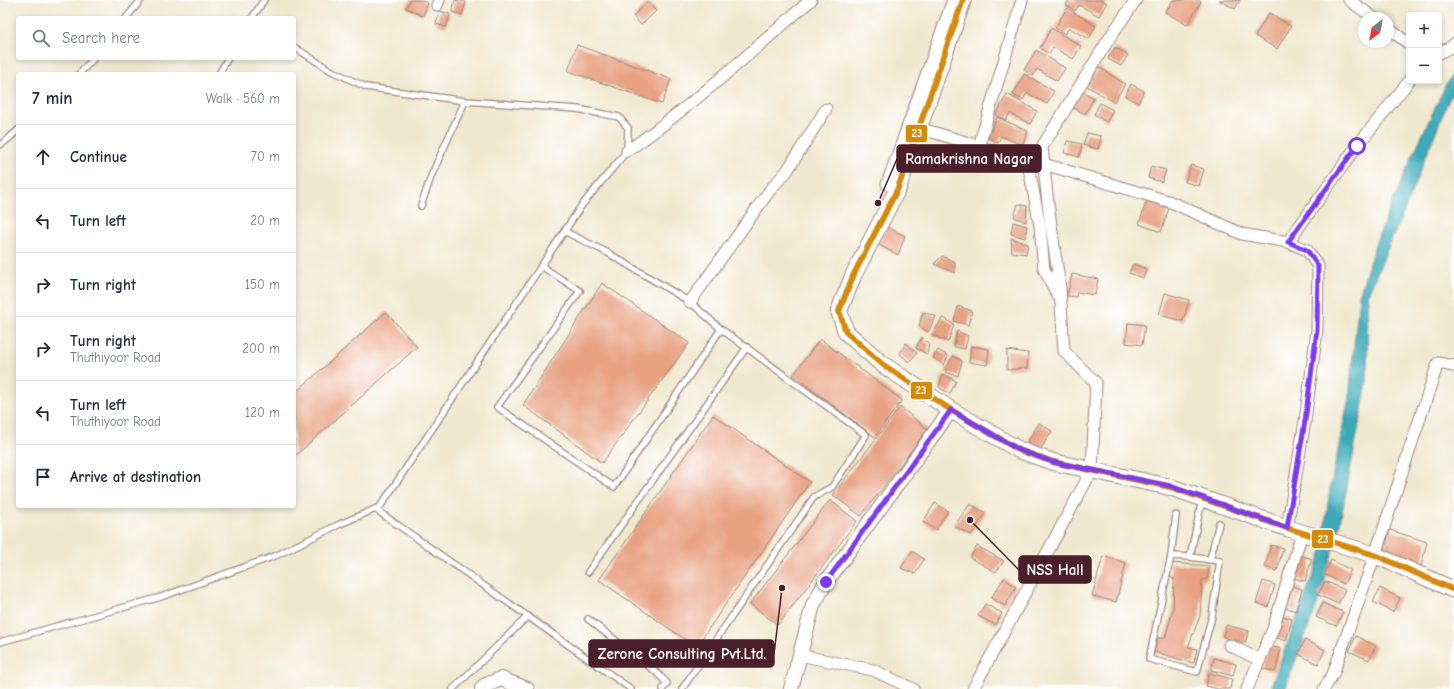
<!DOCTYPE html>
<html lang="en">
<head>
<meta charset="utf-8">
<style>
  :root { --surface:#fff; --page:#f2f2f3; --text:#1f2937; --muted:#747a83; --line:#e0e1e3 }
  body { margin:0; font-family:"Comic Neue",sans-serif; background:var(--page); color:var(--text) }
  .controls { position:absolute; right:12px; top:12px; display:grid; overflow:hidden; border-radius:4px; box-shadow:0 2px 6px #0003 }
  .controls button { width:36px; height:36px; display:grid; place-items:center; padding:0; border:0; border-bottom:1px solid var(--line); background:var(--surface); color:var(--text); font:20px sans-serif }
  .compass { position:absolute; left:1358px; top:12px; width:36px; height:36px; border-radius:50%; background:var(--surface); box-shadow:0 2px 6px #0003; rotate:212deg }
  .stop { position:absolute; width:12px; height:12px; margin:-9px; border:3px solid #7c3aed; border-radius:50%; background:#fff }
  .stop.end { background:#7c3aed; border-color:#fff; box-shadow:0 1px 4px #0008 }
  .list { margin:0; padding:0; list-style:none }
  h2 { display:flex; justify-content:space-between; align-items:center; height:52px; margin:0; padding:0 16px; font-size:17px }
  h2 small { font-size:13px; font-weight:400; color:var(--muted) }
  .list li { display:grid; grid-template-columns:26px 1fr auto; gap:12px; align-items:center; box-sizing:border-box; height:64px; padding:0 16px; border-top:1px solid var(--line) }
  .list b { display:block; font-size:15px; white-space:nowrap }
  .list p { margin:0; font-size:13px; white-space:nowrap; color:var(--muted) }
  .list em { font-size:13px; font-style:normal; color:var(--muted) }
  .icon { flex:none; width:22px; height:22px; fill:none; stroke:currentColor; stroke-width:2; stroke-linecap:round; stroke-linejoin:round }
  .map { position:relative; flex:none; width:1454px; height:689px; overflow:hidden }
  .search { position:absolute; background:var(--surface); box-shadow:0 2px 6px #0003; left:16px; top:16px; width:280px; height:44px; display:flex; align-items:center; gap:10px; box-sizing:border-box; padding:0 14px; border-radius:4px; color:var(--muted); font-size:15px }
  .panel { position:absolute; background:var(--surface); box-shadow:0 2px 6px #0003; left:16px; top:72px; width:280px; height:436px; border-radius:4px }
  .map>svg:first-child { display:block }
  .water { fill:#3babb9; stroke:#426572 }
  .building { fill:#e8a182 }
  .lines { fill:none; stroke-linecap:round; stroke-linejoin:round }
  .service-casing { stroke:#9d847e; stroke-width:8 }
  .minor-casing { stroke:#9d847e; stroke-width:13 }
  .tertiary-casing { stroke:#9d847e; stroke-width:16 }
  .secondary-casing { stroke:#9d847e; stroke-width:18 }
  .service { stroke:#fff; stroke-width:5.5 }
  .minor { stroke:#fff; stroke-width:11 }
  .tertiary { stroke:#fff; stroke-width:14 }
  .secondary { stroke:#fff; stroke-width:16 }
  .bus-1-casing { stroke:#fff; stroke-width:9 }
  .bus-1 { stroke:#d48b09; stroke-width:6 }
  .route { stroke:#7c3aed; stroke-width:5 }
  .leader { fill:none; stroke:#4a1f2b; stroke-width:1.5 }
  .callout-dot { fill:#4a1f2b; stroke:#fff; stroke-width:1.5 }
  .callout { fill:#4a1f2b; stroke:#4a1f2b; stroke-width:1.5 }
  .callout-label { font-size:15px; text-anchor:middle; font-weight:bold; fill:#fff }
  .line-badge { stroke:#fff; stroke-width:1.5 }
  .badge-label { font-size:11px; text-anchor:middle; font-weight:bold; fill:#fff }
</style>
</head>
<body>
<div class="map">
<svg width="1454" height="689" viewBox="0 0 1454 689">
  <rect width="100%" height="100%" fill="#fff"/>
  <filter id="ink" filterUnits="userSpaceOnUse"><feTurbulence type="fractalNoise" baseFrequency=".025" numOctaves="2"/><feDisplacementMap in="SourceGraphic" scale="8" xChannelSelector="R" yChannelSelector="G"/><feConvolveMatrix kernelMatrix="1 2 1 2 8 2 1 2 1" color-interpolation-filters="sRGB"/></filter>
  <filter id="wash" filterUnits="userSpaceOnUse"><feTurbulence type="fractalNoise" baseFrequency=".012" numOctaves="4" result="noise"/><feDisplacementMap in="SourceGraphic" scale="16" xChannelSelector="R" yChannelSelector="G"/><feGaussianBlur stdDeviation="0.9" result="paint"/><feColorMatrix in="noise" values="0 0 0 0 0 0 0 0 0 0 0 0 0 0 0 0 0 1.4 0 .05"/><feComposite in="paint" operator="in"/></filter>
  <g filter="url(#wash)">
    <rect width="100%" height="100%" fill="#f0e9d0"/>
    <path class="water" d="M1454,72V92L1449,99L1404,211L1368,294L1367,383L1339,528L1321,594L1285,689H1270L1321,554L1330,489L1349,397L1359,296L1375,244L1412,157L1446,84Z"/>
    <g id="blocks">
      <path class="building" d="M410,0H421L428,3L423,16L406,8Z
        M455,0L466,2L462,15L452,12Z
        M1069,0H1102L1107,3L1099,16L1079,5L1075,11L1066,5Z
        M1173,0H1198L1201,2L1187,25L1165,12Z
        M1219,0H1240L1235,9Z
        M648,2L656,11L641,25L633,16Z
        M1067,8L1096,26L1089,39L1069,28L1065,34L1055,28Z
        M440,11L450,14L446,27L436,24Z
        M1269,13L1291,26L1277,49L1255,36Z
        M1051,28L1081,46L1073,59L1053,47L1049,54L1040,48Z
        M577,45L671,79L662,104L568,71Z
        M1115,47L1128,55L1121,66L1108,59Z
        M1036,50L1065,68L1057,81L1037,69L1033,76L1024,70Z
        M1099,67L1125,84L1114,102L1087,86Z
        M1024,74L1054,91L1047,104L1027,93L1023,100L1013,95Z
        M1131,84L1144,91L1138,103L1125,96Z
        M1081,91L1094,98L1085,114L1072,107Z
        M1007,94L1037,111L1030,124L1010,113L1006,120L996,115Z
        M1100,103L1113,110L1107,122L1094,114Z
        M997,117L1028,131L1022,145L1001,136L998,143L988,138Z
        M1087,133L1101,136L1098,149L1083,145Z
        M1067,141L1082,144L1079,157L1064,153Z
        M1191,165L1204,169L1199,186L1185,182Z
        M1151,166L1166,170L1162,182L1148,178Z
        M1147,200L1169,208L1161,232L1139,224Z
        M1018,204L1027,206L1026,222L1014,217Z
        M1013,222L1027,226L1025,238L1011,234Z
        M887,227L905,236L898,255L877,244Z
        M1011,238L1028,244L1026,254L1012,252Z
        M942,256L955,262V273L934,264Z
        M1133,264L1147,269L1143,278L1129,273Z
        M1072,274L1098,279L1095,295L1077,292L1076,297L1067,296Z
        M602,283L689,343L602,463L523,405Z
        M1165,293L1189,300L1183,321L1159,315Z
        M958,306L972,311L968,325L954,321Z
        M386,312L417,347L294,457V394Z
        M923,312L936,316L928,332L919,326Z
        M943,317L954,325L948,342L932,335Z
        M1128,323L1145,325L1142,345L1126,343Z
        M957,331L968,336L965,349L954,347Z
        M922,337L929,344L927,354L916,348Z
        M820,339L902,400L875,437L793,375Z
        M906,343L917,353L909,362L900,354Z
        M971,346L989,349L987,365L969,362Z
        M938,350L948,356L944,365L933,358Z
        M1007,350L1028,353L1027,368L1007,370Z
        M953,356L962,361L958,376L945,372Z
        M943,374L956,381L950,394L939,387Z
        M900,407L928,429L861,516L833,495Z
        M713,415L810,482L696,647L599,580Z
        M1039,423L1052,431L1040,450L1027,442Z
        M830,500L857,521L778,625L750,604Z
        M935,503L948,511L936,530L923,522Z
        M970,504L986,513L971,535L954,526Z
        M1390,530L1427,542L1420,570L1384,552Z
        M1271,545L1283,548L1277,571L1265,567Z
        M977,546L1004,561L996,572L970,558Z
        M912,551L924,559L915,574L901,568Z
        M1300,555L1312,559L1305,581L1293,578Z
        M1103,556L1126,563L1116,602L1092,596Z
        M1331,560L1351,570L1344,584L1324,574Z
        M1171,563L1209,566L1207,579L1202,580L1200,616L1188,647L1197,649L1194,663L1154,652L1158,638H1165L1173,609L1174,579L1170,577Z
        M1004,578L1016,587L1005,606L991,598Z
        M1263,581L1275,585L1268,607L1256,603Z
        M1325,581L1345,590L1338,604L1318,595Z
        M1290,585L1302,589L1296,611L1283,607Z
        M1380,588L1400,598L1393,612L1373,602Z
        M1323,603L1343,612L1336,626L1316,617Z
        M985,604L1002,613L996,625L978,616Z
        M1280,615L1292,619L1286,641L1274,637Z
        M1226,625L1249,631L1245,643L1223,637Z
        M1356,636L1376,646L1369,660L1349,651Z
        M1305,640L1325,650L1318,664L1298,654Z
        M1269,646L1281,649L1275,672L1262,668Z
        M1214,658L1236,664L1233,676L1211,670Z
        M1209,673L1232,679L1230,689H1218L1206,686Z"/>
    </g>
  </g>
  <g filter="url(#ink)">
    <use href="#blocks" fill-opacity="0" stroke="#9d847e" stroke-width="1"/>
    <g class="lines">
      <defs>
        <path id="service" d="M126,18L141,0
          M252,18L264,0
          M79,74L94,58
          M219,74L228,58
          M0,145L6,141L18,130
          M421,206L432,174L465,101
          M564,231L608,253L690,302L721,329L866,435L832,487L814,497L682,689
          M541,266L580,291L497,407L614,487L721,329
          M375,509L631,689
          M1171,556L1176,515
          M1190,557L1171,556L1149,659L1197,672L1212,616L1220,561L1190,557L1202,500
          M1210,560L1219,523
          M588,572L747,347
          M588,619L655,671L667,683L663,689
          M0,642L161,597L275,556L340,524L380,507L582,205L627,151L628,128L619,117L577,109L465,101L366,87L330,70L294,47
          M453,689L528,616"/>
        <path id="minor" d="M1349,0L1374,18
          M437,5L439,0
          M1388,28L1409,44
          M1439,53L1449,48L1454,44
          M919,128L979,146L1028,163L1044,164L1171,202L1242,234L1288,242
          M979,146L1022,0
          M627,151C692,106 751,52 811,0
          M1028,163L1040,226L1044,269L1058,296
          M898,188L887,184L953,0
          M690,302L770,190L787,171L826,109
          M1287,528L1305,421L1317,330L1318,266L1307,250L1288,242L1357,146L1409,81
          M1229,645L1260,660
          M799,655L873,670L913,689
          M973,689L1092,470L1096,383L1064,351L1060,288L1048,204L1042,147L1112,34L1136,0
          M1247,689L1273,629L1302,533
          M1324,689L1333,674L1375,555L1438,363L1454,366"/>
        <path id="tertiary" d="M482,689L484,686L501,679L527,689
          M791,689L813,605L826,582L951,410"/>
        <path id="secondary" d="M963,0L898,188L854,274L839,311L846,332L882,364L951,410L1019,450L1053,462L1170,487L1287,528L1375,555L1454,590"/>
      </defs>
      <use href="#service" class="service-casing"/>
      <use href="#minor" class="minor-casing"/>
      <use href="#tertiary" class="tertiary-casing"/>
      <use href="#secondary" class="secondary-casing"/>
      <use href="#service" class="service"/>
      <use href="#minor" class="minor"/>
      <use href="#tertiary" class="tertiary"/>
      <use href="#secondary" class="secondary"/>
      <defs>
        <path id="bus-1" d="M963,0L898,188L854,274L839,311L846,332L882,364L951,410L1019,450L1053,462L1170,487L1287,528L1375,555L1454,590"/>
      </defs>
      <use href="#bus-1" class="bus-1-casing"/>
      <use href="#bus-1" class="bus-1"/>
    </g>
  </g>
  <g class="lines" filter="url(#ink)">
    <path class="route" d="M826,582L951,410L1019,450L1053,462L1170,486L1287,528L1305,421L1317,330L1318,266L1307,250L1288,242L1357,146"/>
  </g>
  <path class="leader" d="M878 203L897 159M970 520L1019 570M782 588L774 654"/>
  <g class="callout-dot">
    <circle cx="878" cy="203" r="4"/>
    <circle cx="970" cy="520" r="4"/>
    <circle cx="782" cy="588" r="4"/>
  </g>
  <g class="callout">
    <rect x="897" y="145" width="144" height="27" rx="4"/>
    <rect x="1019" y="556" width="72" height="27" rx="4"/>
    <rect x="589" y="640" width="185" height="27" rx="4"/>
  </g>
  <g class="callout-label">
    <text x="969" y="164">Ramakrishna Nagar</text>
    <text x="1055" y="575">NSS Hall</text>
    <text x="682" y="659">Zerone Consulting Pvt.Ltd.</text>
  </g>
  <g class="line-badge">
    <rect x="905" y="124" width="23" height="19" rx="4" fill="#d48b09"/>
    <rect x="910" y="381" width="23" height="19" rx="4" fill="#d48b09"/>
    <rect x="1311" y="529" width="23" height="20" rx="4" fill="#d48b09"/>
  </g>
  <g class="badge-label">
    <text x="917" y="137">23</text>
    <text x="921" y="394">23</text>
    <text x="1323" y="543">23</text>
  </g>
</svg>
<div class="controls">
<button>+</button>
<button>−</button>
</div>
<svg class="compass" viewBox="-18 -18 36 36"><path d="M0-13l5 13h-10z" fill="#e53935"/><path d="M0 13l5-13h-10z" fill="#747a83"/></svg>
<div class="stop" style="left:1357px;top:146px"></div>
<div class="stop end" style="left:826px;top:582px"></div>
<div class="search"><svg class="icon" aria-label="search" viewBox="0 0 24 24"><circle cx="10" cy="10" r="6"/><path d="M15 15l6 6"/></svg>Search here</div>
<section class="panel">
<h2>7 min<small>Walk · 560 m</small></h2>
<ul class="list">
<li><svg class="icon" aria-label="ahead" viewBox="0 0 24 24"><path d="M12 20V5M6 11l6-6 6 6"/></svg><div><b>Continue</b></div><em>70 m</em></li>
<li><svg class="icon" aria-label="left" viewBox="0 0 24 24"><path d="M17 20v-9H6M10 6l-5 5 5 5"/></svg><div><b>Turn left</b></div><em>20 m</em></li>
<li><svg class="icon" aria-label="right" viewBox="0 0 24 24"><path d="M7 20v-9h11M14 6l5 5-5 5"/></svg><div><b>Turn right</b></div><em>150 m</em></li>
<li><svg class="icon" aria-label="right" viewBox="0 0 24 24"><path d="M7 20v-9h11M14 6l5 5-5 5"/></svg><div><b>Turn right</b><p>Thuthiyoor Road</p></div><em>200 m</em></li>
<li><svg class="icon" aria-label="left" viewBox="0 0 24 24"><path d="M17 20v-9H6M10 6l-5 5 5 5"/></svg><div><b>Turn left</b><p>Thuthiyoor Road</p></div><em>120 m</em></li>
<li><svg class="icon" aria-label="arrive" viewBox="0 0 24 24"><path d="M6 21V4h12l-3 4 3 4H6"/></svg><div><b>Arrive at destination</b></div></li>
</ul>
</section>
</div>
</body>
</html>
